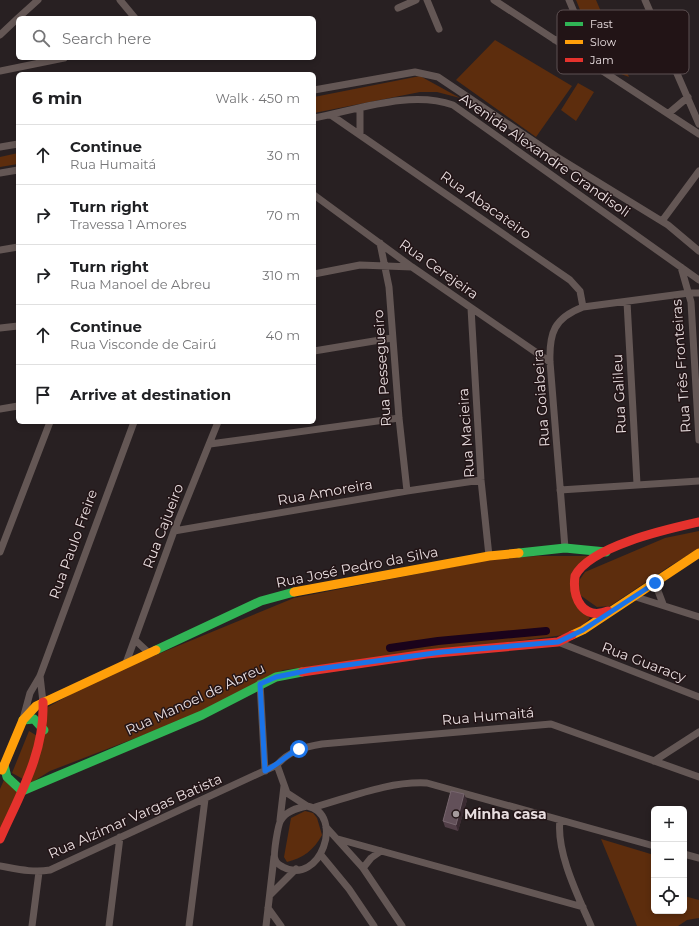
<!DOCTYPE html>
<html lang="en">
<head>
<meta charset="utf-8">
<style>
  :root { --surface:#fff; --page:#f6f6f6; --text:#202124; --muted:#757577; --line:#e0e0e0 }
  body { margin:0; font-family:Montserrat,sans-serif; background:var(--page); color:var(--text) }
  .controls { position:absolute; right:12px; bottom:12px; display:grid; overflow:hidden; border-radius:6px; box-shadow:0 2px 6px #0003 }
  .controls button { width:36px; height:36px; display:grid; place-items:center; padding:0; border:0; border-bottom:1px solid var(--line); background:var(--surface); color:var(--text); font:20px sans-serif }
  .stop { position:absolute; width:12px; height:12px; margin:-9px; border:3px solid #1a73e8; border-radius:50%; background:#fff }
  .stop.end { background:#1a73e8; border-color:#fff; box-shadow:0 1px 4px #0008 }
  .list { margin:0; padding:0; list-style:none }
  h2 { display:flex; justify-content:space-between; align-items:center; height:52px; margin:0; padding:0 16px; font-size:17px }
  h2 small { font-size:13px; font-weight:400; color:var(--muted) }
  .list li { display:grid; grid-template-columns:26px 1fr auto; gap:12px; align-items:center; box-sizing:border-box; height:60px; padding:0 16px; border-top:1px solid var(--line) }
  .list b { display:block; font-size:15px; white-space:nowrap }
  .list p { margin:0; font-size:13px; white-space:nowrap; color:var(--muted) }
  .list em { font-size:13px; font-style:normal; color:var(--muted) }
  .icon { flex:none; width:22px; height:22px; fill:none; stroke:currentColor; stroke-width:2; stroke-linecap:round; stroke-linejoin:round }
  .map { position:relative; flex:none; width:699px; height:926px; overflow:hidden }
  .search { position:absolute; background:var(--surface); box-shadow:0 2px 6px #0003; left:16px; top:16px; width:300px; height:44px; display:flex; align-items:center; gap:10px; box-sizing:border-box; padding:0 14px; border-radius:6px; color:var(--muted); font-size:15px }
  .panel { position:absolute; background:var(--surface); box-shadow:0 2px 6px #0003; left:16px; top:72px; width:300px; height:352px; border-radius:6px }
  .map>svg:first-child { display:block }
  .green { fill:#5d2d0d }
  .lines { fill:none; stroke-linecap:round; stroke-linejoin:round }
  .canal { stroke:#1a031b; stroke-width:8 }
  .street { stroke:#645755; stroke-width:7 }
  .fast { stroke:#30b455; stroke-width:9 }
  .slow { stroke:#ff9f0a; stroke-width:9 }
  .jam { stroke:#e5322d; stroke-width:9 }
  .wall { fill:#523f48 }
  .shaded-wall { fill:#3b2b32 }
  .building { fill:#625059; stroke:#77666e }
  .route { stroke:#1a73e8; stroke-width:5 }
  .poi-dot { fill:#a59b9d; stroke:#221416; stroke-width:1.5 }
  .labels { text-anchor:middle; stroke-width:3; stroke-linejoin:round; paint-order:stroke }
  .street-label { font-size:14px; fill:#e8dddf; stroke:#221416 }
  .poi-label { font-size:14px; font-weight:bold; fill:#e8dddf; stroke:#221416; text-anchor:start }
  .key { fill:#221416; stroke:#5d5052; stroke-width:1 }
  .key-label { font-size:11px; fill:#e8dddf }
</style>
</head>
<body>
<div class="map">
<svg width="699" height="926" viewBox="0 0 699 926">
  <rect width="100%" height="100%" fill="#282022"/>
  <path class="green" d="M576,0H596L629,77L616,72L601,61Z
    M495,40L572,86L536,137L456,80Z
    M420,76L460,98L437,92H420L314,113V97Z
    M578,83L594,92L576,121L561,110Z
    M18,153V164L0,167V157Z
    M699,531V549L670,566L610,606L597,607L580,595L578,582L585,572L665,538Z
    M538,556H589L582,563L576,603L590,618L583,625L564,635L283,670L185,719L50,771L26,786L48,707L82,688L134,664L294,598L494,559Z
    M29,731L39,737L23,779L12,773Z
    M4,780L18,790L0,831V789Z
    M305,811L313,813L317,818L322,835C314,850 303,858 287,862L284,857L291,818Z
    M601,839L654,855V911H684V896L699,900V918L687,920L678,926H637Z"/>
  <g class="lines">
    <path class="canal" d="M390,648L438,641L546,631"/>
    <path class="street" d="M120,0L135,18
      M427,0L439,29
      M494,0L699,134
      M569,0L598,69
      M645,0L699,124
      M398,8L416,0
      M18,18L38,0
      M0,35L18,18
      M555,40L570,38L580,25
      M0,71L64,58
      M314,90L415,72L438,77L557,157L668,225L699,251
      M360,108V134
      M669,113L688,97
      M331,115L570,280L580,291L583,307
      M314,118C357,110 410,90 453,105L699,280
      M0,147L18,144
      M0,173L18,170
      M314,195L412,267L550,362
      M662,221L699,171
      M380,243L389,287L399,418L407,491
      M0,250L18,247
      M681,267L691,302L699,440
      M314,274L360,265L412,267
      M627,302L637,484
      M471,308L481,480L489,556
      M0,328L18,326
      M314,351L392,338
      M0,409L18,406
      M210,444L399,418
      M560,490L699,481
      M174,531L407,491L481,480
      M565,548L550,362C549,333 554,318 583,307L689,293H699
      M0,552L50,422
      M655,583L663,604
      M636,597L699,617
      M135,640L149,653
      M558,642L699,697
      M126,663L174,531L218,422
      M40,676L43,702
      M260,683L265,771
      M23,719L30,693L40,676L134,422
      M654,761L699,732
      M277,765L287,793L307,806
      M307,806C346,814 320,887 283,867C279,865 276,863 275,859C273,855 278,824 281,820C286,811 297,808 307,806Z
      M315,807C351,797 389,781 427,783L654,846
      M280,820L284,786
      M560,820C556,852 578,896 591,926
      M326,827L363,868L402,926
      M338,839L583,907
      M684,854L699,858
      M321,855L349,889L374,926
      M0,866C17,869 33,873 50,870L277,765C289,751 304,747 322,744L551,724L699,777
      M363,868L371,858L381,851
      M270,895L296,869
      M268,908L281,926
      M32,926L39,872
      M109,926L120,837
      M189,926L205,799
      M266,926L274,857"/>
    <path class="fast" d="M519,553L565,548L606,552
      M156,650L261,601L294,592
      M23,720L34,719L44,730
      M4,765L7,777L22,791L202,715L276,677L302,672"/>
    <path class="slow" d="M294,592L489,556L519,553
      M572,635L583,630L699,553
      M2,770L23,720L36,706L156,650"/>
    <path class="jam" d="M608,611C583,621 572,598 575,576C590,546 668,529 699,522
      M302,672L426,654L558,642L572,635
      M0,839C20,794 45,752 43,702"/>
  </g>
  <path class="wall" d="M467,800L458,831L445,827L443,821Z"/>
  <path class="shaded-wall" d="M464,794L467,800L458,831L456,825Z"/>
  <path class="building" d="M451,791L464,794L456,825L443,821Z"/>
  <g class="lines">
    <path class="route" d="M299,749C286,755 278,765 265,771L260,684L276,677L310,670L442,652L558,642L583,630L655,583"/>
  </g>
  <circle class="poi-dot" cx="456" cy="814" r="4"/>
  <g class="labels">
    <g class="street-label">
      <text transform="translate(545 155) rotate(35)" y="5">Avenida Alexandre Grandisoli</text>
      <text transform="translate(486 205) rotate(35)" y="5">Rua Abacateiro</text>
      <text transform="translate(439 269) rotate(35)" y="5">Rua Cerejeira</text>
      <text transform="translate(681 366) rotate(-94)" y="5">Rua Três Fronteiras</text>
      <text transform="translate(382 368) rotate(-94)" y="5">Rua Pessegueiro</text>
      <text transform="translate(619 394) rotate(-93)" y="5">Rua Galileu</text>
      <text transform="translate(541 398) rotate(-94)" y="5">Rua Goiabeira</text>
      <text transform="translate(466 433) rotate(-94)" y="5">Rua Macieira</text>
      <text transform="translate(325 492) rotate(-10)" y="5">Rua Amoreira</text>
      <text transform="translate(163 526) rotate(-69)" y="5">Rua Cajueiro</text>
      <text transform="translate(73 544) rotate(-70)" y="5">Rua Paulo Freire</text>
      <text transform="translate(357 567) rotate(-11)" y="5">Rua José Pedro da Silva</text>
      <text transform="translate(644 662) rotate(21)" y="5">Rua Guaracy</text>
      <text transform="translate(195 699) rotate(-25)" y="5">Rua Manoel de Abreu</text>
      <text transform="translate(488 716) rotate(-5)" y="5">Rua Humaitá</text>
      <text transform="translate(135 816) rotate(-24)" y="5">Rua Alzimar Vargas Batista</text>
    </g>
    <g class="poi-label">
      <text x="464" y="819">Minha casa</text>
    </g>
  </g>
  <rect x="557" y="10" width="132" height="64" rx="6" class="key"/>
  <rect x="565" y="22" width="18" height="4" fill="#30b455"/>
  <rect x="565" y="40" width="18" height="4" fill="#ff9f0a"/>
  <rect x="565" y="58" width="18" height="4" fill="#e5322d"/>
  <g class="key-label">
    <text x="590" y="28">Fast</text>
    <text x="590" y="46">Slow</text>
    <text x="590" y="64">Jam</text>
  </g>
</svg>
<div class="controls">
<button>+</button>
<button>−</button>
<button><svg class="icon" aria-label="locate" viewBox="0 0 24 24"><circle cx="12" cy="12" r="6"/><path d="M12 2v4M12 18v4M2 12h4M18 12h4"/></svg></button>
</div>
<div class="stop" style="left:299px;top:749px"></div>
<div class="stop end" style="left:655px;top:583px"></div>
<div class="search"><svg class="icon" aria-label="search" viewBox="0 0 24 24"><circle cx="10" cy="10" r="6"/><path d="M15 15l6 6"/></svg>Search here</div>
<section class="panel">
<h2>6 min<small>Walk · 450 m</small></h2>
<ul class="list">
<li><svg class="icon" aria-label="ahead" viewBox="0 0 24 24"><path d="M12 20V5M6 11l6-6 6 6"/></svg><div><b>Continue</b><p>Rua Humaitá</p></div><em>30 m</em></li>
<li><svg class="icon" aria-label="right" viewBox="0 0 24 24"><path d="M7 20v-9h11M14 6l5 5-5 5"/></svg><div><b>Turn right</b><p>Travessa 1 Amores</p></div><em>70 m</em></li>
<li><svg class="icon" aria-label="right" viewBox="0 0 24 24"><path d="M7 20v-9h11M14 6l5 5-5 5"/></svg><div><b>Turn right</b><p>Rua Manoel de Abreu</p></div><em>310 m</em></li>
<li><svg class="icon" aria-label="ahead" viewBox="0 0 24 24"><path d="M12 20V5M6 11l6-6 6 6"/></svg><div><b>Continue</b><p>Rua Visconde de Cairú</p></div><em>40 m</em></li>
<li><svg class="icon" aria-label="arrive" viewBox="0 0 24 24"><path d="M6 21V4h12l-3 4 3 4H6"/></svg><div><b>Arrive at destination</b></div></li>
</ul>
</section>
</div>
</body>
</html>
